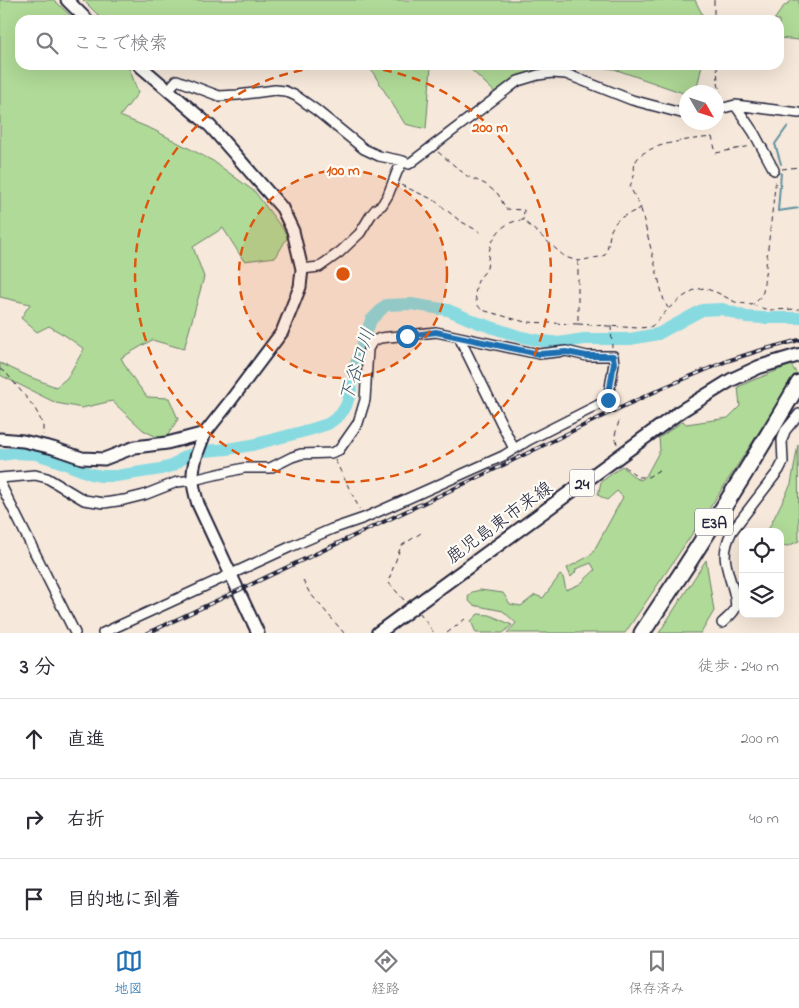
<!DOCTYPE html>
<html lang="ja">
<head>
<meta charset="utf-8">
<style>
  :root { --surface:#fff; --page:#f7f7f7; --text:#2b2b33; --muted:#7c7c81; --line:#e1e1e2; --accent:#1f6fb2 }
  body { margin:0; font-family:"Indie Flower","Klee One",sans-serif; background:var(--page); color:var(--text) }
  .controls { position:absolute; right:15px; bottom:15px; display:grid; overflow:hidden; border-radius:10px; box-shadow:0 5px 20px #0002 }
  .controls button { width:45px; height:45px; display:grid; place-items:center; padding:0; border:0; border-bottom:1px solid var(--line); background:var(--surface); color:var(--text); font:25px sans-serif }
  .compass { position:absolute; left:679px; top:85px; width:45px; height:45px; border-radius:50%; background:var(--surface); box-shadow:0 5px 20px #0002; rotate:129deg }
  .stop { position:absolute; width:15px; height:15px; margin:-11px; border:4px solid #1f6fb2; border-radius:50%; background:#fff }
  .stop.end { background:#1f6fb2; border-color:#fff; box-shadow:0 1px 5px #0008 }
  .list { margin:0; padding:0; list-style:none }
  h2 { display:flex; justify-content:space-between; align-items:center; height:65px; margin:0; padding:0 20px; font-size:21px }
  h2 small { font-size:16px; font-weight:400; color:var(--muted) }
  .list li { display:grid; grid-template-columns:32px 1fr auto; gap:15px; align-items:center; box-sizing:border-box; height:80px; padding:0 20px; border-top:1px solid var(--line) }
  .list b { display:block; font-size:19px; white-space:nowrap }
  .list em { font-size:16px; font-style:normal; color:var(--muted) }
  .icon { flex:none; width:28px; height:28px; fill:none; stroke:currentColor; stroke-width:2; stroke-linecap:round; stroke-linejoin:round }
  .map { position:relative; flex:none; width:799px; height:633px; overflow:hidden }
  .search { position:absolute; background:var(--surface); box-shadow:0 5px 20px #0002; left:15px; right:15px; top:15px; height:55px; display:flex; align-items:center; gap:12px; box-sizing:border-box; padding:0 18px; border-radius:15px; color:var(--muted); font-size:19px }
  .sheet { height:305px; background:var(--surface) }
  nav { display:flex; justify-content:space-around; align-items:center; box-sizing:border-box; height:70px; border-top:1px solid var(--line); background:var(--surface); font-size:14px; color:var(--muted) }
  nav a { display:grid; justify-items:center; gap:2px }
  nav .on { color:var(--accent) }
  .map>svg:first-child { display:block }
  .green { fill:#b0da97; stroke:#697e69 }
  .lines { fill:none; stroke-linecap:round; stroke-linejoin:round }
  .stream { stroke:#5f909f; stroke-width:2 }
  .river { stroke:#88dae1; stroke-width:12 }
  .street-casing { stroke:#22223b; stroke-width:12 }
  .secondary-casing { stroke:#22223b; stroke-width:15 }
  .primary-casing { stroke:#22223b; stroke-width:16 }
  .highway-casing { stroke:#22223b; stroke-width:19 }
  .path { stroke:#22223b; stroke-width:1; stroke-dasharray:5 4; stroke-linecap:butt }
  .street { stroke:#fdfcf7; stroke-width:9 }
  .secondary { stroke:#fdfcf7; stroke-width:11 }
  .primary { stroke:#fdfcf7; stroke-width:12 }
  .highway { stroke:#fdfcf7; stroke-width:15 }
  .rail-casing { stroke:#22223b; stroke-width:4 }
  .rail { stroke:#fdfcf7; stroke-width:2; stroke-dasharray:5.5; stroke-linecap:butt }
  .route { stroke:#1f6fb2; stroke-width:6 }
  .ring { fill:none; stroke:#de560e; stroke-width:2.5; stroke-dasharray:9 6 }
  .labels { text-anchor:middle; stroke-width:4.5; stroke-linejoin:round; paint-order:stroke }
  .shield { fill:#fdfcf7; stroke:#646373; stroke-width:1 }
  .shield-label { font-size:16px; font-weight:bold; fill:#22223b }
  .street-label { font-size:18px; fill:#22223b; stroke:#fdfcf7 }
  .water-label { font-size:19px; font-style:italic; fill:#41596d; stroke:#fdfcf7 }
  .centre { fill:#de560e; stroke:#fdfcf7; stroke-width:2.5 }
  .ring-label { font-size:15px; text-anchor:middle; font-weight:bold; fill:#de560e; stroke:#fdfcf7; stroke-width:4.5; stroke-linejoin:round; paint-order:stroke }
</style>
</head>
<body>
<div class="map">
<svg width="799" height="633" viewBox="0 0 799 633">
  <rect width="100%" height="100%" fill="#f6e8da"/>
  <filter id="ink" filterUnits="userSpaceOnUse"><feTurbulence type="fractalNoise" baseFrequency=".02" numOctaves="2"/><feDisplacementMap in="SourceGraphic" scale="10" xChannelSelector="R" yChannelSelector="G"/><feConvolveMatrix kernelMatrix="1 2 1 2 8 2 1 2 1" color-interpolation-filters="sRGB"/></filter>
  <g filter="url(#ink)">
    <path class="green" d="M0,0H54L75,20H20V65H125L130,70L138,93L120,116L154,130L213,161L255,192L288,236L276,257L244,261L223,228L193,247L204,277L184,349L152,340L121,358L130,374L147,397L169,398L178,419L164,441L143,430L112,401L82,408L56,403L0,375V363L30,377L56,387L67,378L84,349L66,336L49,326L37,332L21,318L30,304L0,297Z
      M83,0H695L705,20H103Z
      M793,0H799V40L779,38V20H774L784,6Z
      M366,65H429L431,67L426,129L405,124L370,68Z
      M466,65H538L500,97Z
      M575,65H702L696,92H686V94L614,69Z
      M791,365L797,374L707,512L625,633H507L516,623L503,611L473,605L469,601L468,597L472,592L480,590L503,593L510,604L521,606L535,595L543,598L560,575L563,577L566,590L580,584L595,570L591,563L576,569L575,573L571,577L567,568L584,559L592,554L623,497L617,491L607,500L598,495L601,482L622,466L635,478L641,480L646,476L660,450L659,438L683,421L686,424L728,418L740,406L738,387L751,381Z
      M798,445L799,541L788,546L780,545V532H767L791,484Z
      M706,560L714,611L701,633H659Z
      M478,614L490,615L512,625L503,633H476L471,621Z"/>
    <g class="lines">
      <path class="stream" d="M781,164L775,144L787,127
        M781,173L778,211L799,208"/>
      <path class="river" d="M0,455L16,453L36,454L52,459L91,474L101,476H116L161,469L172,466L186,456L204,451L227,449L252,445L309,430L328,424L340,415L346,406L350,394L355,366L371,320L386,305L411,304L448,310L476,322L518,336L536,340L559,343L584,339H630L658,334L702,310L722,309L746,317L764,318H799"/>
      <defs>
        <path id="street" d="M168,90L177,80L219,96L238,95L275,90L285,91L296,96L316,110L364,149L379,156L403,161L409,164L518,81L538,75L552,73L566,74L632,100L681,113H686
          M735,105L754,133L774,170
          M716,110L735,105L799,113
          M302,269L319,267L340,252L360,233L371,215L376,209L382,205L388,195L397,172L403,161
          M459,337L514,449
          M0,478L35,475L47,478L84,500L104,503L124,500L144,495L177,482L193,480L244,468H270L292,457L301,454L331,453L339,450L358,423L365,400L368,349L372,342L380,338L436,332L539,354L566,351L587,356H613L614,363L608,400L529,440L503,456L364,518L332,529L290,547L103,633
          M0,483L75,633
          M722,623C726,619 733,614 735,609C737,602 735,596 733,589C726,565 720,555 732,531L779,470L783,462L782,440L785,431L799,414"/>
        <path id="secondary" d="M67,0L87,20
          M205,433C199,448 192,464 193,480C193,488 196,497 198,504L258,633
          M0,439L23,441L53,448L82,458L104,459L135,447L167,443L205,433L228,404L282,332L300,287L302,269L293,231L282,208L210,126L139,65"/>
        <path id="primary" d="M378,633L681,411L731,380L759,367L799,355"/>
        <path id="highway" d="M642,633C697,551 749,468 799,383"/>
      </defs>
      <use href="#street" class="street-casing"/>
      <use href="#secondary" class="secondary-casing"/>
      <use href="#primary" class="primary-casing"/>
      <use href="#highway" class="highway-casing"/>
      <path class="path" d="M714,0V20
        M717,65L718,83L722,101
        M438,152L467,176L485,184L498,194L506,209L524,210L523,220
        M782,169L799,167
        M401,185L434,200L460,221L480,232
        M641,209L664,301L668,308
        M578,261V324L638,328L650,327L655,324L668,309L683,297L694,290L704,288L718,293L735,302L752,305L757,301L763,292L776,178
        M753,305L768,310L799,309
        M578,324L525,322L482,310C474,304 474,290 478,281C480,276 485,273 487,268C488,263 488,258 489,252C493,234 504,221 523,220L565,257L578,261L599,257L605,255L607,250L611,230L615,223L620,218L641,208L630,187C631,183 633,179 634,176C635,171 633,166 636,161C645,143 694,139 712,137L716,153L751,146
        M611,326L612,347
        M0,369L7,374L34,407L39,416L43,426V435
        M617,444L615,435L619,421
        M335,460L360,510
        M624,466L638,477H648L659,470
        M303,580L309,592L344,633
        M404,600L388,582L401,546L421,533
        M420,613L434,633
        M447,633L465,619"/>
      <use href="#street" class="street"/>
      <use href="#secondary" class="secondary"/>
      <use href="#primary" class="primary"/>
      <use href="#highway" class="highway"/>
      <defs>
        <path id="rail" d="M148,633L487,473L605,415L665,387L727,361L758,351L799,340"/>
      </defs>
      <use href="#rail" class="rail-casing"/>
      <use href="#rail" class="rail"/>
    </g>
  </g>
  <g class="lines" filter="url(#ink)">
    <path class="route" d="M407,336L436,332L539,354L566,352L587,356H613L614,363L608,400"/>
  </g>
  <circle cx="343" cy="274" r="104" fill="#de560e" fill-opacity=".12"/>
  <g class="ring">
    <circle cx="343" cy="274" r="104"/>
    <circle cx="343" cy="274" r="208"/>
  </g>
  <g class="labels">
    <g class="shield">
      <rect x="569.5" y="469.5" width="25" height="27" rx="4"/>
      <rect x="695" y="508.5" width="38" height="27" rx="4"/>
    </g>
    <g class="shield-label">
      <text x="582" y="489">24</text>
      <text x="714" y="528">E3A</text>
    </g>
    <g class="street-label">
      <text transform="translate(499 522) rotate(-36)" y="6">鹿児島東市来線</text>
    </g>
    <g class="water-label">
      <text transform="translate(356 365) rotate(-72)" y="7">下谷口川</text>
    </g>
  </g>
  <circle cx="343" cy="274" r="8" class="centre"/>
  <g class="ring-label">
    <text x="490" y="132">200 m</text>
    <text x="343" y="175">100 m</text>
  </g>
</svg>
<div class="controls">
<button><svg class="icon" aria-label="locate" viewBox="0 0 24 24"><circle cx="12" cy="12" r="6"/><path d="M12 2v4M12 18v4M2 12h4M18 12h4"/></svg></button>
<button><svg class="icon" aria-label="layers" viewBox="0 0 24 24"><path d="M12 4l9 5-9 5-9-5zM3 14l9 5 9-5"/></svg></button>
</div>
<svg class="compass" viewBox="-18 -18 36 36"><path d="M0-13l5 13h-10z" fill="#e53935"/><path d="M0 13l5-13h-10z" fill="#7c7c81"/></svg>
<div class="stop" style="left:407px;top:336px"></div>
<div class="stop end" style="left:608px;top:400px"></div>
<div class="search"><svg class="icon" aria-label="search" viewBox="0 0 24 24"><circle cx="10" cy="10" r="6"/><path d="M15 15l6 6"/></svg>ここで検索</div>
</div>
<section class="sheet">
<h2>3 分<small>徒歩 · 240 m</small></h2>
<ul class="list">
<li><svg class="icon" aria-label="ahead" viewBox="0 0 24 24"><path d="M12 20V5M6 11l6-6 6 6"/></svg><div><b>直進</b></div><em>200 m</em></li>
<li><svg class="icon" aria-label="right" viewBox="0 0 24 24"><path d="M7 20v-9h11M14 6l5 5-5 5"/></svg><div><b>右折</b></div><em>40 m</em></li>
<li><svg class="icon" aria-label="arrive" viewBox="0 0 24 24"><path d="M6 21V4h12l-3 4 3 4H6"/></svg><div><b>目的地に到着</b></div></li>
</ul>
</section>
<nav>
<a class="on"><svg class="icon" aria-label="map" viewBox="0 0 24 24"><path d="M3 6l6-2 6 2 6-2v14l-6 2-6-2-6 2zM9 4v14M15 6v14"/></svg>地図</a>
<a><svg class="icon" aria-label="directions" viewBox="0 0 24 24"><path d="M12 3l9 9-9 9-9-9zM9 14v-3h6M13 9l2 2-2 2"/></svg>経路</a>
<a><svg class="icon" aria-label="saved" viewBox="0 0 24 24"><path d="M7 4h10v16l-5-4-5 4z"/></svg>保存済み</a>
</nav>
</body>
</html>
